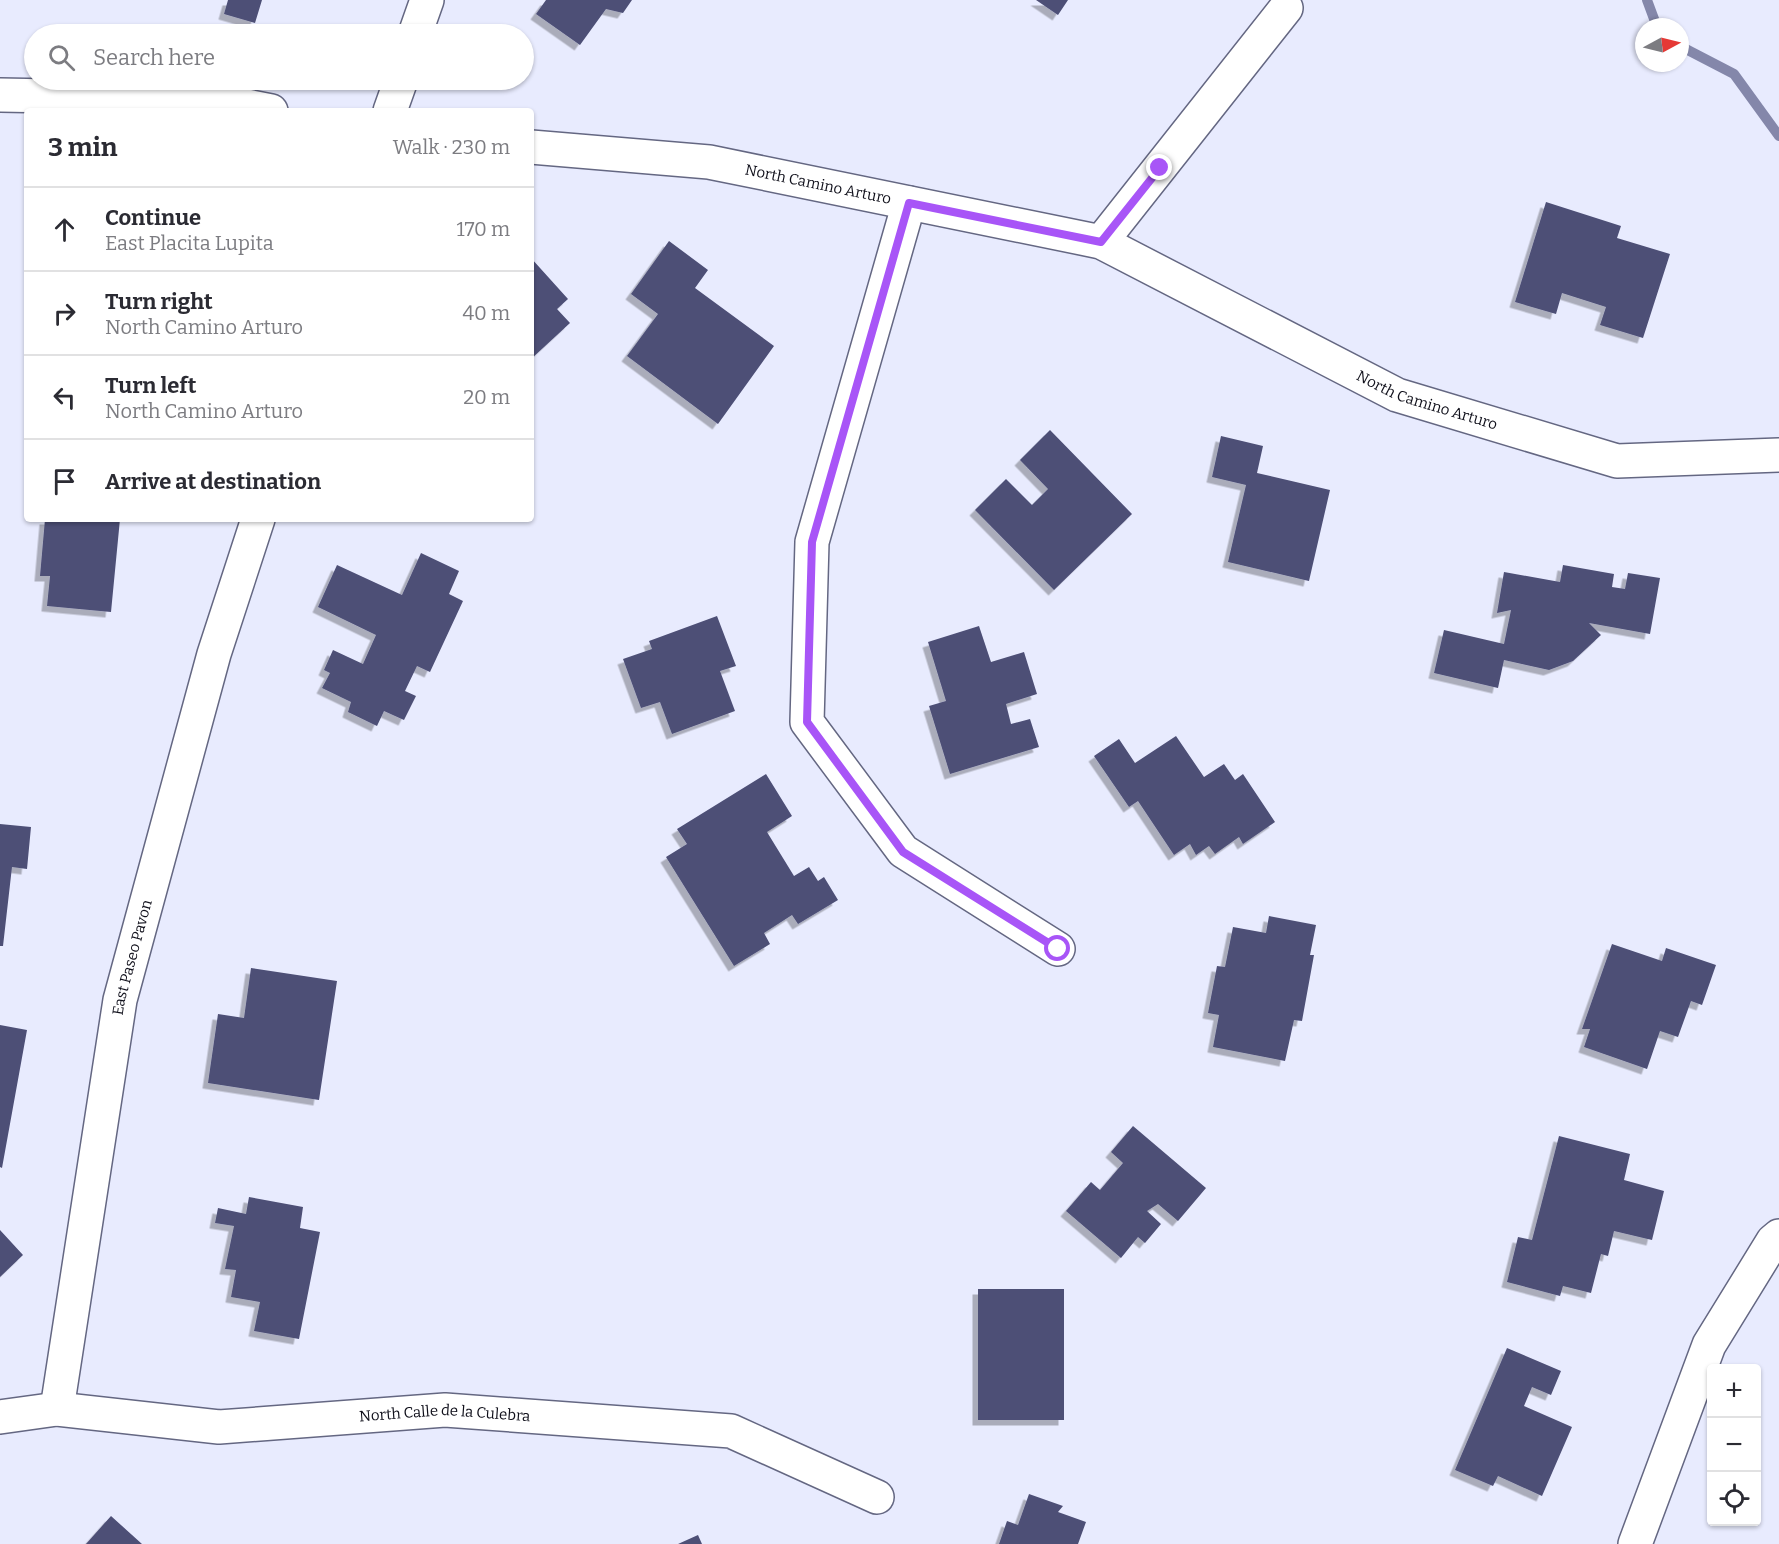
<!DOCTYPE html>
<html lang="en">
<head>
<meta charset="utf-8">
<style>
  :root { --surface:#fff; --page:#f2f2f3; --text:#2b2b33; --muted:#7c7c81; --line:#e1e1e2 }
  body { margin:0; font-family:Bitter,serif; background:var(--page); color:var(--text) }
  .controls { position:absolute; right:18px; bottom:18px; display:grid; overflow:hidden; border-radius:6px; box-shadow:0 2px 4px #0004 }
  .controls button { width:54px; height:54px; display:grid; place-items:center; padding:0; border:0; border-bottom:2px solid var(--line); background:var(--surface); color:var(--text); font:30px sans-serif }
  .compass { position:absolute; left:1635px; top:18px; width:54px; height:54px; border-radius:50%; background:var(--surface); box-shadow:0 2px 4px #0004; rotate:83deg }
  .stop { position:absolute; width:18px; height:18px; margin:-14px; border:4px solid #a855f7; border-radius:50%; background:#fff }
  .stop.end { background:#a855f7; border-color:#fff; box-shadow:0 2px 6px #0008 }
  .list { margin:0; padding:0; list-style:none }
  h2 { display:flex; justify-content:space-between; align-items:center; height:78px; margin:0; padding:0 24px; font-size:26px }
  h2 small { font-size:20px; font-weight:400; color:var(--muted) }
  .list li { display:grid; grid-template-columns:39px 1fr auto; gap:18px; align-items:center; box-sizing:border-box; height:84px; padding:0 24px; border-top:2px solid var(--line) }
  .list b { display:block; font-size:22px; white-space:nowrap }
  .list p { margin:0; font-size:20px; white-space:nowrap; color:var(--muted) }
  .list em { font-size:20px; font-style:normal; color:var(--muted) }
  .icon { flex:none; width:33px; height:33px; fill:none; stroke:currentColor; stroke-width:2; stroke-linecap:round; stroke-linejoin:round }
  .map { position:relative; flex:none; width:1779px; height:1544px; overflow:hidden }
  .search { position:absolute; background:var(--surface); box-shadow:0 2px 4px #0004; left:24px; top:24px; width:510px; height:66px; display:flex; align-items:center; gap:15px; box-sizing:border-box; padding:0 21px; border-radius:33px; color:var(--muted); font-size:22px }
  .panel { position:absolute; background:var(--surface); box-shadow:0 2px 4px #0004; left:24px; top:108px; width:510px; height:414px; border-radius:6px }
  .map>svg:first-child { display:block }
  .lines { fill:none; stroke-linecap:round; stroke-linejoin:round }
  .stream { stroke:#8487aa; stroke-width:10 }
  .building { fill:#4d4f76; filter:url(#shadow) }
  .street-casing { stroke:#646782; stroke-width:36 }
  .street { stroke:#fff; stroke-width:33 }
  .route { stroke:#a855f7; stroke-width:8 }
  .labels { text-anchor:middle; stroke-width:6; stroke-linejoin:round; paint-order:stroke }
  .street-label { font-size:15px; fill:#0f0f1a; stroke:#f9f9f9 }
</style>
</head>
<body>
<div class="map">
<svg width="1779" height="1544" viewBox="0 0 1779 1544">
  <defs>
    <filter id="shadow"><feDropShadow dx="-5.5" dy="5.5" stdDeviation="0" flood-color="#0004"/></filter>
  </defs>
  <rect width="100%" height="100%" fill="#e8ebfe"/>
  <g class="lines">
    <path class="stream" d="M1647,0L1657,27
      M1680,46L1734,74L1779,136"/>
  </g>
  <path class="building" d="M228,0H262L255,23L224,14Z
    M546,0H632L623,13L606,9L580,45L536,14Z
    M1036,0H1068L1058,15Z
    M1546,202L1621,226L1617,238L1670,254L1643,338L1600,325L1606,307L1562,293L1556,314L1515,302Z
    M669,241L708,270L695,288L774,346L718,424L627,356L658,314L631,294Z
    M531,258L568,299L557,309L570,323L531,359Z
    M1050,430L1132,514L1054,590L975,510L1006,479L1032,505L1048,489L1020,460Z
    M1221,436L1263,446L1257,473L1330,490L1309,581L1228,562L1246,485L1212,477Z
    M45,519H120L111,612L47,606L50,576H40Z
    M421,553L459,571L449,594L463,601L430,672L417,666L405,691L416,696L404,720L384,711L377,726L348,712L351,702L322,688L330,673L324,670L333,650L363,664L376,635L318,607L337,565L402,595Z
    M1563,565L1614,574L1612,587L1625,589L1628,573L1660,578L1650,634L1589,623L1601,635L1573,661L1549,670L1504,660L1498,688L1434,673L1444,630L1504,644L1511,610L1497,613L1504,572L1560,582Z
    M717,616L736,666L720,671L735,711L672,734L660,702L641,708L623,659L652,649L649,641Z
    M979,626L991,662L1024,652L1037,694L1006,704L1011,724L1030,719L1039,747L950,774L929,706L946,701L928,642Z
    M1176,736L1204,777L1224,764L1235,780L1243,774L1275,822L1243,844L1239,837L1215,854L1209,846L1196,855L1190,844L1174,855L1138,801L1129,807L1094,756L1119,739L1135,763Z
    M766,774L792,816L767,832L794,876L809,867L818,881L824,877L838,900L798,924L792,915L764,933L770,944L734,966L666,857L687,844L677,829Z
    M0,824L31,827L27,869L12,867L3,946H0Z
    M1269,916L1316,925L1310,955H1314L1302,1021L1294,1020L1285,1061L1213,1047L1219,1015L1208,1013L1217,966L1225,967L1233,927L1266,933Z
    M1612,944L1662,961L1666,948L1716,965L1702,1005L1691,1001L1678,1037L1660,1031L1647,1069L1584,1047L1590,1029H1582Z
    M251,968L337,981L319,1100L208,1083L218,1014L244,1018Z
    M0,1025L27,1030L2,1168L0,1167Z
    M1133,1126L1206,1188L1178,1221L1158,1204L1147,1211L1161,1224L1145,1243L1138,1237L1121,1258L1066,1211L1091,1182L1100,1190L1123,1163L1111,1152Z
    M1559,1136L1630,1154L1624,1180L1664,1191L1652,1240L1614,1231L1608,1256L1601,1254L1591,1293L1563,1286L1560,1296L1507,1282L1518,1237L1532,1240Z
    M249,1197L303,1207L300,1228L320,1232L299,1339L254,1331L260,1302L231,1297L236,1270L225,1269L234,1226L215,1223L218,1208L246,1214Z
    M0,1230L23,1255L0,1277Z
    M978,1289H1064V1420H978Z
    M1507,1348L1561,1371L1551,1395L1532,1387L1524,1406L1572,1427L1542,1496L1498,1476L1493,1486L1455,1470Z
    M1029,1494L1063,1506L1058,1512L1086,1522L1078,1544H999L1007,1521L1018,1525Z
    M111,1516L142,1544H86Z
    M698,1535L702,1544H678Z"/>
  <g class="lines">
    <defs>
      <g id="street">
        <path d="M415,34L427,0"/>
        <path d="M0,95L212,99L271,111"/>
        <path d="M390,111L401,80"/>
        <path id="s1" d="M531,147L709,162L1101,242L1397,395L1617,461L1779,455"/>
        <path d="M909,203L812,542L807,722L903,851L1058,949"/>
        <path d="M1101,242L1286,8"/>
        <path id="s2" d="M57,1409L120,1000L214,654L258,519"/>
        <path id="s3" d="M0,1417L57,1409L219,1427L445,1410L731,1431L877,1497"/>
        <path d="M1635,1544L1709,1345L1773,1241L1779,1236"/>
      </g>
    </defs>
    <use href="#street" class="street-casing"/>
    <use href="#street" class="street"/>
  </g>
  <g class="lines">
    <path class="route" d="M1058,949L903,852L807,722L812,542L909,203L1101,242L1160,168"/>
  </g>
  <g class="labels">
    <g class="street-label">
      <text dy="5" stroke="none"><textPath href="#s1" startOffset="290">North Camino Arturo</textPath></text>
      <text dy="5" stroke="none"><textPath href="#s1" startOffset="942">North Camino Arturo</textPath></text>
      <text dy="5" stroke="none"><textPath href="#s2" startOffset="458">East Paseo Pavon</textPath></text>
      <text dy="5" stroke="none"><textPath href="#s3" startOffset="447">North Calle de la Culebra</textPath></text>
    </g>
  </g>
</svg>
<div class="controls">
<button>+</button>
<button>−</button>
<button><svg class="icon" aria-label="locate" viewBox="0 0 24 24"><circle cx="12" cy="12" r="6"/><path d="M12 2v4M12 18v4M2 12h4M18 12h4"/></svg></button>
</div>
<svg class="compass" viewBox="-18 -18 36 36"><path d="M0-13l5 13h-10z" fill="#e53935"/><path d="M0 13l5-13h-10z" fill="#7c7c81"/></svg>
<div class="stop" style="left:1058px;top:949px"></div>
<div class="stop end" style="left:1160px;top:168px"></div>
<div class="search"><svg class="icon" aria-label="search" viewBox="0 0 24 24"><circle cx="10" cy="10" r="6"/><path d="M15 15l6 6"/></svg>Search here</div>
<section class="panel">
<h2>3 min<small>Walk · 230 m</small></h2>
<ul class="list">
<li><svg class="icon" aria-label="ahead" viewBox="0 0 24 24"><path d="M12 20V5M6 11l6-6 6 6"/></svg><div><b>Continue</b><p>East Placita Lupita</p></div><em>170 m</em></li>
<li><svg class="icon" aria-label="right" viewBox="0 0 24 24"><path d="M7 20v-9h11M14 6l5 5-5 5"/></svg><div><b>Turn right</b><p>North Camino Arturo</p></div><em>40 m</em></li>
<li><svg class="icon" aria-label="left" viewBox="0 0 24 24"><path d="M17 20v-9H6M10 6l-5 5 5 5"/></svg><div><b>Turn left</b><p>North Camino Arturo</p></div><em>20 m</em></li>
<li><svg class="icon" aria-label="arrive" viewBox="0 0 24 24"><path d="M6 21V4h12l-3 4 3 4H6"/></svg><div><b>Arrive at destination</b></div></li>
</ul>
</section>
</div>
</body>
</html>
